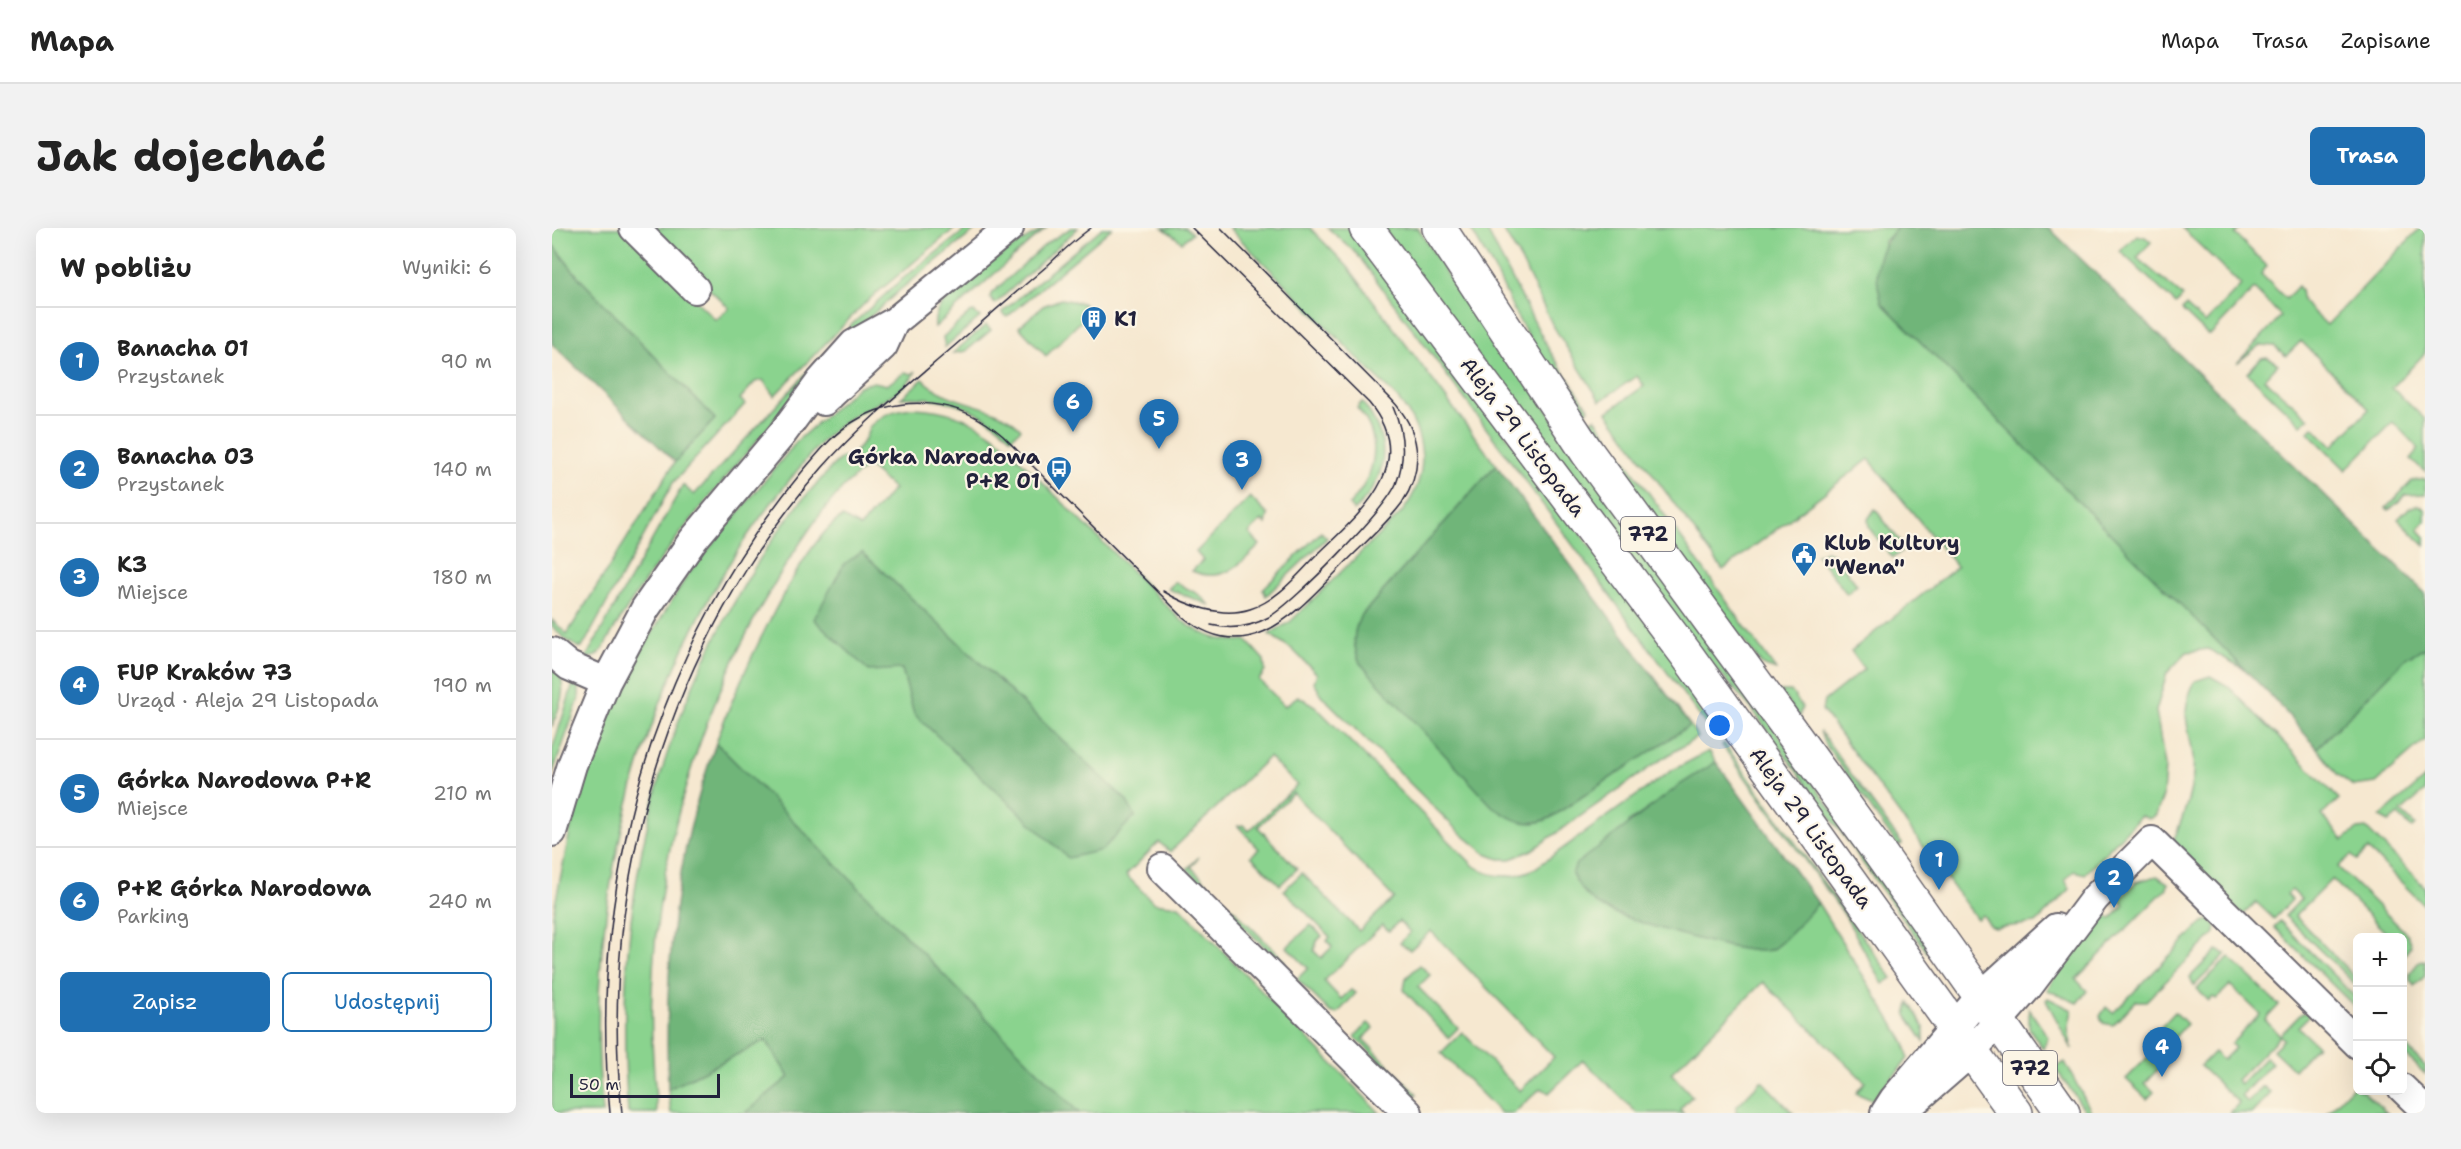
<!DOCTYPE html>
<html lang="pl">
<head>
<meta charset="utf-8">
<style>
  :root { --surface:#fff; --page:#f2f2f2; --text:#222; --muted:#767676; --line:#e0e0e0; --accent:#1f6fb2 }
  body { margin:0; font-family:"Shantell Sans",sans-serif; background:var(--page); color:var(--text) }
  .controls { position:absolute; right:18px; bottom:18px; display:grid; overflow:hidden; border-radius:9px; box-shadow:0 6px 24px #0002 }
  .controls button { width:54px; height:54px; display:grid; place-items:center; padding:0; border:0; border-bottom:2px solid var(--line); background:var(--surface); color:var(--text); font:30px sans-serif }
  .scale { position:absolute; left:18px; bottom:15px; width:150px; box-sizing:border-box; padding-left:6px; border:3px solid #22223b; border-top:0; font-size:16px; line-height:21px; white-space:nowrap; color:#22223b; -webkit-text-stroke:4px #fcf5e5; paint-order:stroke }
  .you { position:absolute; left:1168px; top:498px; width:21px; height:21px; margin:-15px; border:4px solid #fff; border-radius:50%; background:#1a73e8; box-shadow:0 0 0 9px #1a73e833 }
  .badge { display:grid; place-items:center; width:39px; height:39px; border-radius:50%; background:var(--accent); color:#fff; font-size:20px; font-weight:700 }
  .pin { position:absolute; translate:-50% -50px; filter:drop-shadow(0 2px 3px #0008) }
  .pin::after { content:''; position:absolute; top:32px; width:21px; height:18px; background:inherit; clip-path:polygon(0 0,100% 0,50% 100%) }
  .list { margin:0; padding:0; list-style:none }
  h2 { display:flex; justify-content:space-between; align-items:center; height:78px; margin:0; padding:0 24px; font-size:26px }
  h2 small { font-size:20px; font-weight:400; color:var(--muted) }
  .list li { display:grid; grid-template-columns:39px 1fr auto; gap:18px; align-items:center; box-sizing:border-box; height:108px; padding:0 24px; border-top:2px solid var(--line) }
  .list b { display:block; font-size:22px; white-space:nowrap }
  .list p { margin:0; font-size:20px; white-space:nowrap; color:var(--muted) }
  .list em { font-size:20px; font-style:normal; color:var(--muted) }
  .actions { display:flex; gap:12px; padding:18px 24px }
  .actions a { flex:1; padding:14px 0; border:2px solid var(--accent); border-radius:9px; text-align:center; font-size:21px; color:var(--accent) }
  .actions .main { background:var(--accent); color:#fff }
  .icon { flex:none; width:33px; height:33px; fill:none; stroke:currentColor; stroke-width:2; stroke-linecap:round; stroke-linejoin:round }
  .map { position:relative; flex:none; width:1873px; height:885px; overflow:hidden; border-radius:9px }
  header { display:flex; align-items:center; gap:36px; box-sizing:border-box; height:84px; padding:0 30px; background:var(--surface); border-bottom:2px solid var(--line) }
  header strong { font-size:28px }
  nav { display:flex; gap:33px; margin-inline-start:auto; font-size:21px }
  .intro { display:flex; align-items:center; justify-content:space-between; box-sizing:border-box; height:144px; padding:0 36px }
  h1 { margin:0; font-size:42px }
  .button { padding:15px 27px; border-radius:9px; background:var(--accent); color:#fff; font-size:21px; font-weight:700 }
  main { display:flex; gap:36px; padding:0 36px }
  aside { flex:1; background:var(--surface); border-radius:9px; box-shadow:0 6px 24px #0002 }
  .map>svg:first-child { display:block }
  .green { fill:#8ad38e; stroke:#567a64; stroke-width:1.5; fill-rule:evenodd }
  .forest { fill:#6fb579; stroke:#486c5a; stroke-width:1.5 }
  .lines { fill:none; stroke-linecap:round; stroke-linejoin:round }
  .minor-casing { stroke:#6c676f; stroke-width:32 }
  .major-casing { stroke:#6c676f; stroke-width:36 }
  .minor { stroke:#fff; stroke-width:28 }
  .major { stroke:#fff; stroke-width:33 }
  .tram { stroke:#22223b; stroke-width:1.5 }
  .labels { text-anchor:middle; stroke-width:4.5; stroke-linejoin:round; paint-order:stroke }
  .shield { fill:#fcf5e5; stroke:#63616e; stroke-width:1.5 }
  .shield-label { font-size:20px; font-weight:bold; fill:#22223b }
  .poi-label { font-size:21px; font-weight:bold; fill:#22223b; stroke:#fcf5e5; text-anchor:start }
  .street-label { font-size:21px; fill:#22223b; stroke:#fcf5e5 }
</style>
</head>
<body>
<header>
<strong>Mapa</strong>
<nav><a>Mapa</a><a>Trasa</a><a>Zapisane</a></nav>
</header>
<div class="intro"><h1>Jak dojechać</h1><a class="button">Trasa</a></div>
<main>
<aside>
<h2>W pobliżu<small>Wyniki: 6</small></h2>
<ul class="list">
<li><span class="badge">1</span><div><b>Banacha 01</b><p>Przystanek</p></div><em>90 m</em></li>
<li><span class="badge">2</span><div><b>Banacha 03</b><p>Przystanek</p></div><em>140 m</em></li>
<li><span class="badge">3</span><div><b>K3</b><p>Miejsce</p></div><em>180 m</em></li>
<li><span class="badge">4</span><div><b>FUP Kraków 73</b><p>Urząd · Aleja 29 Listopada</p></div><em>190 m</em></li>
<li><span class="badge">5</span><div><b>Górka Narodowa P+R</b><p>Miejsce</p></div><em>210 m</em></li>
<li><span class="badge">6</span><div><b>P+R Górka Narodowa</b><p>Parking</p></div><em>240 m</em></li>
</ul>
<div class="actions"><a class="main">Zapisz</a><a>Udostępnij</a></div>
</aside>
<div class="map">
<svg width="1873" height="885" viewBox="0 0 1873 885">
  <rect width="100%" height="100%" fill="#fcf5e5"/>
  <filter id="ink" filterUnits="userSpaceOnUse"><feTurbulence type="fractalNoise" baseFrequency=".0167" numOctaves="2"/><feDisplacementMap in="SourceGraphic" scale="12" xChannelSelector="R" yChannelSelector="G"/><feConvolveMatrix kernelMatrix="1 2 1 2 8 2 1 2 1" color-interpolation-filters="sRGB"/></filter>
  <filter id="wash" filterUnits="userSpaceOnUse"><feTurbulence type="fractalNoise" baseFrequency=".008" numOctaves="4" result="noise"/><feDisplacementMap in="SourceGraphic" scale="24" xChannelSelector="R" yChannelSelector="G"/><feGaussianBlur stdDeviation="1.35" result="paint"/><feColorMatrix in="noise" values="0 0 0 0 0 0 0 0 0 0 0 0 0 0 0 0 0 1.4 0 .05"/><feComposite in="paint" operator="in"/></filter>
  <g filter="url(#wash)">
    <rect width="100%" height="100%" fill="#f6e8d0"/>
    <path class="green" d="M0,0H69L164,92L177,80L94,0H403L315,73L222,168L211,152L203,154L188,171L193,176L121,255L30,420C18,417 8,407 0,398V392L15,406L123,234L163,191L28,51L0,16Z
      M416,0H426L349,61L300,105L298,103V98L349,52Z
      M495,0L479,13L383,99C382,91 384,84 389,77C407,54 468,12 495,0Z
      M519,0H526L443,76L438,70L439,66L495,15Z
      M550,0H560L455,89L450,84Z
      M611,0H633L640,5L630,14Z
      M677,0H758L796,39L944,237L808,389C800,407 801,417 808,435L998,590L1138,497L1146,509L1110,531L980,622L959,631H947L934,626L906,603L769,467L762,454L765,446L740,421L717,406L738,394L850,284C879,247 875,206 846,171Z
      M776,0H795L805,8L1122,430L1159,495L1155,498L805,26Z
      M830,0H866L905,62L962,134L1379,721L1375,724L1200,481L1138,412Z
      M918,0H933L935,3L997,122L1037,181L1032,185L1021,183L964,87L946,48Z
      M950,0H1345L1332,13L1330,75L1694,442L1656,421L1635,424L1615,445L1604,483L1613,538L1611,568L1604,587L1597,591L1589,588L1533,646L1522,643L1513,652L1518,661L1484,695L1443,700L1438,698L1431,687L1425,691L1270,482L1272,473L1312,441L1299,423L1405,339L1317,231L1171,342L1055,184L1092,158L1085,148L1048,173L1000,96L969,32Z
      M1630,0H1689L1683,6L1715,38L1709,46L1734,71L1746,58L1749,62L1751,74L1775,97L1868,0H1873V125L1840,160L1873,191V244L1859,231L1867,221L1841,194L1794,242L1756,204L1761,199L1781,218L1817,181L1749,113L1734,128L1722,118L1708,117L1685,135L1729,88L1702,61L1659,106H1655L1630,82L1634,78L1653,95L1689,57Z
      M1585,7L1593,9L1599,14L1585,30L1631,68L1624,76L1568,23Z
      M509,71L530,75L545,88L543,90L537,85L494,128L467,99L491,78Z
      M422,84L428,89L393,119L391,109L418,85Z
      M434,97L439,102L414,123L401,125Z
      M288,113C207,216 114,307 50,422L44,428L33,431L131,257L142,267L283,114Z
      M1715,129L1726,136L1712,151L1757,190L1749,197L1695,145L1709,130Z
      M364,143C351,169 310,179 288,197C265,215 247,241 228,264C96,427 27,676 51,885H0L1,686L18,603L29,564L57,487L74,448L136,346L246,212L307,158L322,154L335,157L353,144L360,146Z
      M371,151C400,180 443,173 469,201L459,210C429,180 392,167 349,170Z
      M810,174C841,213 837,249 802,283L797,277C823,249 833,211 805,180Z
      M360,180C396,181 421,191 449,213L629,392C650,407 669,415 694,412L712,432L713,443L707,452L733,478L746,468L763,478L922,638C941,651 961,651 982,641L1119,543L1157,523L1164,534L1077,594L1051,680C1106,701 1161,714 1220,722L1266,675L1353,815L1356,830L1352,836L1320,872L1304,865L1313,854L1211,754L1119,845L1140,868L1128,881L1131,885H1085L1031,832L997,865L989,860L962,885H949L889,825L910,804L968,863L1002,829L879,703L858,722L848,715L858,704L847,693L837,703L830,697L772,753L789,771L799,762L804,765L785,786L778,784L745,751L756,740L735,719L759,697L770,708L765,713L762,723L769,730L780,719L775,713L778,709L732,662L750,645L807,703L842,670L741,565L706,599L745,641L728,657L699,628L707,621L686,598L691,597L697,603L745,557L717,529L618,624L607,614L574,647L602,675L627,678L828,885H527L164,515C179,469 250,309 291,289L308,299L342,261L316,238C279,265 252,308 228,346C152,470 105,618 100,763C98,804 102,844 105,885H76C63,716 89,550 169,399C197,346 229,292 271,249C276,244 283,233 290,230C294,228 298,228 302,225C307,221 317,205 317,199C331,186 341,182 360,180ZM310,324L574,572L583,589L362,486L350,441Z
      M1043,190L1224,442L1210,437L1036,204L1039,193Z
      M1873,251V266L1854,267L1837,282L1834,280L1860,253Z
      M698,269L716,287L714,296L710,292L697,305L708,317C688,337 670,356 640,343L651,332L644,324Z
      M1867,277L1873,281V293L1866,301L1873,309V318L1846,291L1857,280Z
      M1323,281L1353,320L1341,330L1317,300L1316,291Z
      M769,304L775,310L714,368L711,361Z
      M1274,323L1282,326L1305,357L1295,366L1265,327Z
      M623,354L646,366L658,377L616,361Z
      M1873,420V512L1824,555L1801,558L1785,546L1765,520L1856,428Z
      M0,436C19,454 8,478 0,499Z
      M1658,448L1676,458L1787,571L1770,587L1791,612L1806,601L1814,600L1873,659V678L1816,621L1805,632L1799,627L1786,639L1855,706L1859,718L1851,729L1850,710L1838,709L1780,651L1743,688L1805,751V758L1733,688L1749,671L1740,662L1735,666L1740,672L1722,691L1704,674L1690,688L1621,614C1631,588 1644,558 1641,529C1638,497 1626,487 1643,453Z
      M22,453L27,461V471L0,547V522Z
      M1228,463H1239L1250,479L1247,490Z
      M1268,503L1350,616L1346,618L1272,515Z
      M1172,515L1340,750L1331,756L1293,688L1170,517Z
      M1873,550V563L1849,584L1863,597L1860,600L1846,587L1837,594L1828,589Z
      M647,629L639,639L733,733L730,737L635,641Z
      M1605,648L1616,655L1615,660L1524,751L1535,763L1525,775L1495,762L1515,726L1553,686L1559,691L1572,677L1567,672L1584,654Z
      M1657,692L1664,697L1663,705L1594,773H1584L1561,797L1551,795L1548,788L1554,779L1561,785L1651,694Z
      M1728,693L1805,771V781L1722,699Z
      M1665,722L1674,726L1642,758L1638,749Z
      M1677,729L1727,777L1713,792L1728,807L1750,785L1761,784L1746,799L1765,817L1742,842L1721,822L1732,811L1728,808L1685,852L1688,856L1714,829L1720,835L1689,868L1696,874L1711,858L1719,865L1700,885H1678L1687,875L1648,838L1662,824L1671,832L1683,820L1679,816L1708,786L1678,757L1664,771L1661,769L1657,773L1645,761Z
      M1873,732V748L1863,758L1858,752V745L1866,735Z
      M868,737L878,747L866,759L906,800L896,810L852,762L854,750Z
      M1496,770L1520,782L1516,802L1520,821L1494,772Z
      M1357,774L1372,799V814L1354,787Z
      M1477,781L1496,809L1491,821L1477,800Z
      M1623,784L1635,796L1621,811L1624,814L1616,822L1619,825L1613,831L1616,835L1613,839L1610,837L1593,855L1602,864L1595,871L1574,851L1603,822L1595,814Z
      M816,795L822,800L811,811L865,866L862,868L804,810V807Z
      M214,812L237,849L193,885H119L116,861Z
      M1851,815L1873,838V846L1851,824Z
      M1513,834L1540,885H1535L1503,840Z
      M1209,853H1210L1241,885H1184V879Z
      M1804,855L1806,862L1811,863L1835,885H1775Z"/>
    <path class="forest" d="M1345,0H1497L1873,365V420L1856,428L1765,520L1723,472L1330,75C1321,45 1323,23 1345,0Z
      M0,16L28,51L163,191L123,234L0,116Z
      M944,237L1138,497L998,590C975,601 959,592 940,578L808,435C801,417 800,407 808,389Z
      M310,324L574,572L583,588L550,622L516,630L362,486L350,441L317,443L262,391L292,336Z
      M164,515L214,565L527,885H193L237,849L214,812L116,861C112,740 122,629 164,515Z
      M1164,534L1266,675C1257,685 1229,719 1218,722C1197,729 1072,692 1050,679C1037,672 1027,659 1020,646L1024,636L1129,556Z"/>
  </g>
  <g filter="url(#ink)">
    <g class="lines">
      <defs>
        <path id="minor" d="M82,0L143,61
          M272,173L331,118L342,94
          M0,424L17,438L54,454
          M0,604L20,537L54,454L93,381L141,312L230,206L269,153L302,116L342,94L457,0
          M610,640L856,885
          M1850,860L1873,882
          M1333,885L1342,871L1428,769L1504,700
          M1349,885L1419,824L1476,759L1543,670L1600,613L1806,816"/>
        <path id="major" d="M814,0L1134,426L1464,885
          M887,0L1035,224L1324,620L1511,885"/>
      </defs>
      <use href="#minor" class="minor-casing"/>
      <use href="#major" class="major-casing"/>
      <use href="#minor" class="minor"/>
      <use href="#major" class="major"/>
      <path class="tram" d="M611,363C635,378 670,390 698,381C726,372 745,347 765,327C807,286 869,237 817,175L640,0
        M659,397C679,402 699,399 717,389C743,374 833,282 844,256C854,230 852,204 841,179
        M58,885C49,793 54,700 74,609C83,565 96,522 112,481C145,396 191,315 249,245C265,227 280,206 301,194C349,164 409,171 451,208L631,389C697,443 746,382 790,338C810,317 833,298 850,275C874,239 868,201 839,171L669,0
        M70,885C45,657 118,412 270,240C313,191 366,150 415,107C441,84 468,61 495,38C509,25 523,11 539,0"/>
    </g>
  </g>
  <defs>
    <symbol id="building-pin" viewBox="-11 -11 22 30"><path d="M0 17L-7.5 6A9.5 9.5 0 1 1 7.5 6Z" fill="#1f6fb2" stroke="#fcf5e5"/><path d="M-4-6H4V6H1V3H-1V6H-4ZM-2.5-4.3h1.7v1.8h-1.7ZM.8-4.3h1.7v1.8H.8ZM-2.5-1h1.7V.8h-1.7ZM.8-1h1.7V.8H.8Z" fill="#fff"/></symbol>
    <symbol id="bus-pin" viewBox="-11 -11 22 30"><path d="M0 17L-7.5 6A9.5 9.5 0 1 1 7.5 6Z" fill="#1f6fb2" stroke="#fcf5e5"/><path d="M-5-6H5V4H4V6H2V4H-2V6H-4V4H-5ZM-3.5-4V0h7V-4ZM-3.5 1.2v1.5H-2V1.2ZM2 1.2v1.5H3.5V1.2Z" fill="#fff"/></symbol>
    <symbol id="civic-pin" viewBox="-11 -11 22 30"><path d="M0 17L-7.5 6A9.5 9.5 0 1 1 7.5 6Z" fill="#1f6fb2" stroke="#fcf5e5"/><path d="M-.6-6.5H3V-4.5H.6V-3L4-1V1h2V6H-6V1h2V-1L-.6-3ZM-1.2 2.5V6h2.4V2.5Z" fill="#fff"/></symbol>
  </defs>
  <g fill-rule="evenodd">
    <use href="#building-pin" x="527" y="76" width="30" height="40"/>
    <use href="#bus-pin" x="492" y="226" width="30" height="40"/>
    <use href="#civic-pin" x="1237" y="312" width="30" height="40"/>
  </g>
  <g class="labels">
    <g class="shield">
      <rect x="1069" y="289" width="54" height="34" rx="4.5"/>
      <rect x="1451" y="823" width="54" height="34" rx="4.5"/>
    </g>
    <g class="shield-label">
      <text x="1096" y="313">772</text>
      <text x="1478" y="847">772</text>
    </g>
    <g class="poi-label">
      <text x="562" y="98">K1</text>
      <text x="488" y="236" text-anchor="end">Górka Narodowa<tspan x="488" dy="24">P+R 01</tspan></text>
      <text x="1272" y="322">Klub Kultury<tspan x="1272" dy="24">"Wena"</tspan></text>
    </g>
    <g class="street-label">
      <text transform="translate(971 209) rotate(53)" y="7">Aleja 29 Listopada</text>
      <text transform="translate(1259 600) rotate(54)" y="7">Aleja 29 Listopada</text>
    </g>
  </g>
</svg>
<div class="controls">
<button>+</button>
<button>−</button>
<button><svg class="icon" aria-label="locate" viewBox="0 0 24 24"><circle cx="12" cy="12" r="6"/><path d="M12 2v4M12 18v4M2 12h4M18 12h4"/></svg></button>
</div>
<div class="scale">50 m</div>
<div class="you"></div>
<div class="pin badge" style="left:1387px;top:662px">1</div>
<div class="pin badge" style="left:1562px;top:680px">2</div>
<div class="pin badge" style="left:690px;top:262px">3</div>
<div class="pin badge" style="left:1610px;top:849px">4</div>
<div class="pin badge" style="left:607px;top:221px">5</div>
<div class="pin badge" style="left:521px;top:204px">6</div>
</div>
</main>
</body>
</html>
